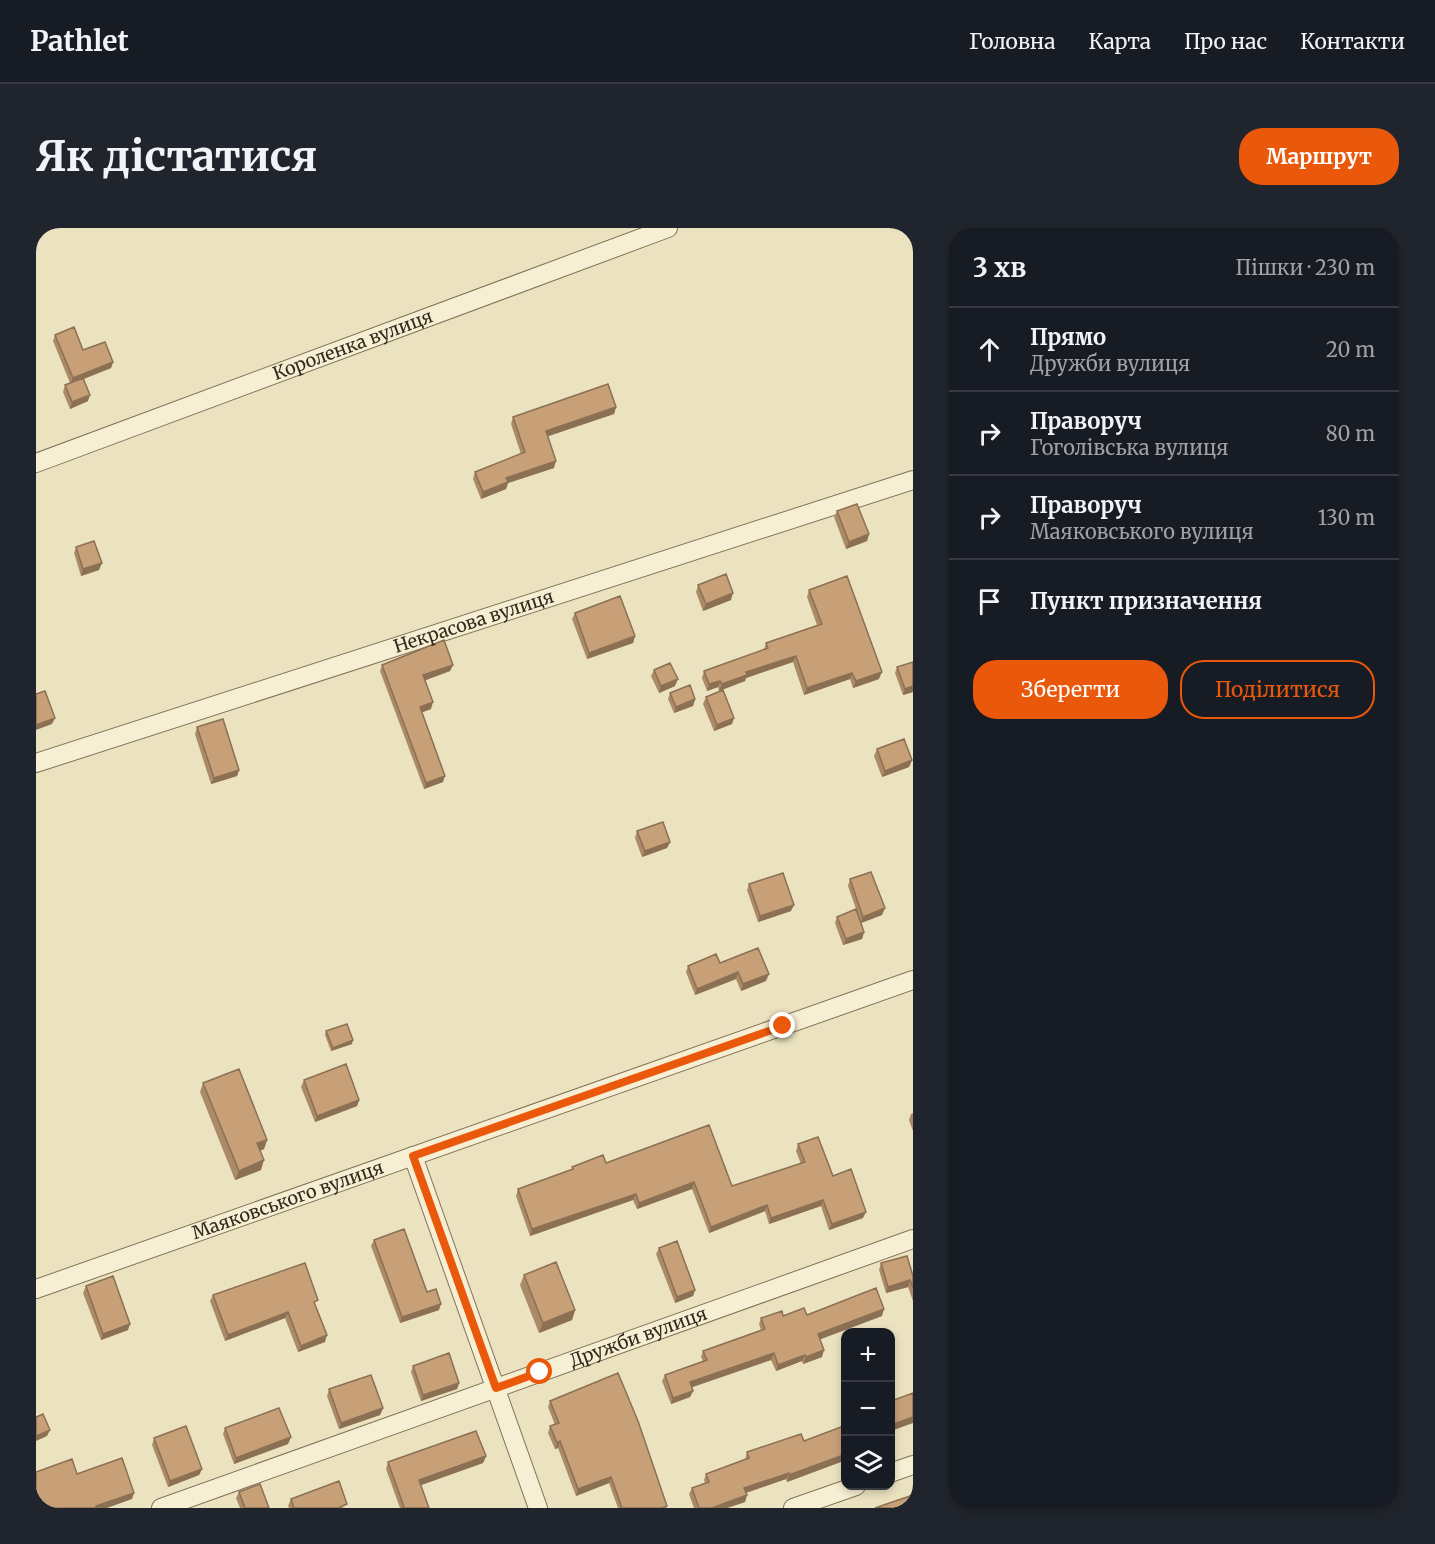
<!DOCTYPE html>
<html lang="uk">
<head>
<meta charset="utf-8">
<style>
  :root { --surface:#171b24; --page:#20242c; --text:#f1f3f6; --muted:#9ea1a6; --line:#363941; --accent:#ea580c }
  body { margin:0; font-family:Merriweather,serif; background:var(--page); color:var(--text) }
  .controls { position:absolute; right:18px; bottom:18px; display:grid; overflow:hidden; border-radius:12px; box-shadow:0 3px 9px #0003 }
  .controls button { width:54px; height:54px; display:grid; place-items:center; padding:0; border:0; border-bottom:2px solid var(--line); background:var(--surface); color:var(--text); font:30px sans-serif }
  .stop { position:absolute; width:18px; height:18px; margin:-14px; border:4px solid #ea580c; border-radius:50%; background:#fff }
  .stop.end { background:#ea580c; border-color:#fff; box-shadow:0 2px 6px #0008 }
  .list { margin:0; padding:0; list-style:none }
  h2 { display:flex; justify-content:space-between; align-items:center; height:78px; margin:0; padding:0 24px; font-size:26px }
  h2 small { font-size:20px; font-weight:400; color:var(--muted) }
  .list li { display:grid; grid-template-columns:39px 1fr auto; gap:18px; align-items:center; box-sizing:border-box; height:84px; padding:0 24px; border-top:2px solid var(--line) }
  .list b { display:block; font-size:22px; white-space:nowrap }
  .list p { margin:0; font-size:20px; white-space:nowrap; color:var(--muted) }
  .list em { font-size:20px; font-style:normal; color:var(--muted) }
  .actions { display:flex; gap:12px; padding:18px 24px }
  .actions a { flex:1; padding:14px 0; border:2px solid var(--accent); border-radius:24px; text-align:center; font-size:21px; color:var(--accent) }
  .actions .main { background:var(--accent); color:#fff }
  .icon { flex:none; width:33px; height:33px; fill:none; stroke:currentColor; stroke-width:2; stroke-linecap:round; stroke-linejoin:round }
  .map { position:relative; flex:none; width:877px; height:1280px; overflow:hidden; border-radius:24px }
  header { display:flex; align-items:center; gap:36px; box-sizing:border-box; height:84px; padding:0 30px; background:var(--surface); border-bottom:2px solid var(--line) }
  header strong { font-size:28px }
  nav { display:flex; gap:33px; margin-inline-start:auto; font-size:21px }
  .intro { display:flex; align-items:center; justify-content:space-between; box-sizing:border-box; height:144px; padding:0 36px }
  h1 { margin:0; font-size:42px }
  .button { padding:15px 27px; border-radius:24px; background:var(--accent); color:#fff; font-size:21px; font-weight:700 }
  main { display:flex; gap:36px; padding:0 36px }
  aside { flex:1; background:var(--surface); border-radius:24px; box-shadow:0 3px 9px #0003 }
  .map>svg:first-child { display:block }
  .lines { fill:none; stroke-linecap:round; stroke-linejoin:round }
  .street-casing { stroke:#837359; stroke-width:20 }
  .street { stroke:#f7efd3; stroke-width:18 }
  .wall { fill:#ab8a67 }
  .shaded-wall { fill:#8b7054 }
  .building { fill:#c7a078; stroke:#8b7054; stroke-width:1.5 }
  .route { stroke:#ea580c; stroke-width:8 }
  .labels { text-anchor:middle; stroke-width:5; stroke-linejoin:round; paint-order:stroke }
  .street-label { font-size:18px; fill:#332a1d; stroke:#f3eccf }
</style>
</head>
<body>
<header>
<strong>Pathlet</strong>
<nav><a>Головна</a><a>Карта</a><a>Про нас</a><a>Контакти</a></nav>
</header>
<div class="intro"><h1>Як дістатися</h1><a class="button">Маршрут</a></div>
<main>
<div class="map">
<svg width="877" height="1280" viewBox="0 0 877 1280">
  <rect width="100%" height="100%" fill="#ebe2c0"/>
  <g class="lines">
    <defs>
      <g id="street">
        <path id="s1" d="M0,235L632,0"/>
        <path id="s2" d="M0,535L877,252"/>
        <path d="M377,928L502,1280"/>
        <path id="s3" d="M0,1061L877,752"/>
        <path d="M854,1245L877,1237"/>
        <path id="s4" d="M125,1280L877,1011"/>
        <path d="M757,1280L820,1258"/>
      </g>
    </defs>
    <use href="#street" class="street-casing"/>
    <use href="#street" class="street"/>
  </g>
  <path class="wall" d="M19,107L47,122L77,134L75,140L48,151L52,173L34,181L27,164L29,157L34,155L17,113Z
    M580,179L578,186L511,208L518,240L472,255L470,261L445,271L437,251L439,244L485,226L475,196L477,189Z
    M801,283L833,306L831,313L810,321L798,289Z
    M40,319L63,342L45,348L38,325Z
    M662,357L695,372L667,383L660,364Z
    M773,362L843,451L817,460L814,451L768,467L757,434L710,450L709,453L683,463L682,459L671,463L666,450L668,443L728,422L730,415L781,397L771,369Z
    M539,385L599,408L597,415L551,431L536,391Z
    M877,434V464L867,467L859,445L861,439Z
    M346,437H417L414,443L389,452L395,481L386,484L407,554L388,561L344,443Z
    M618,442L639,458L623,465L615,448Z
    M634,465L659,471L657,478L638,485L632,471Z
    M670,469L696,496L678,503L667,476Z
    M161,499L203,542L201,548L175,556L159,506Z
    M841,521L876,532L873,539L846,549L838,528Z
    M601,603L634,614L631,620L606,629L599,610Z
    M814,651L846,687L825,695L812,658Z
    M713,656L755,683L722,694L711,662Z
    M801,689L828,704L826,711L807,717L799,695Z
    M684,735L730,753L705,763L700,751L659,767L650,744L652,738Z
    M290,803L316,816L295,823L289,807Z
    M268,852L323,872L321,878L279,894L265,859Z
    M167,855L231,912L228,921L224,923L225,942L199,952L164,864Z
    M877,885V903L873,892L875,886Z
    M762,916L797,948L827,990L793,1002L785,978L733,996L729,983L673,1005L656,961L601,981L597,972L494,1008L480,968L482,961L535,942L536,939L570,935L696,958L765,936L760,923Z
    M338,1012L391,1064L403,1082L364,1095L335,1018Z
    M623,1020L659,1062L657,1068L639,1075L620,1026Z
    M845,1035L877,1048V1073L872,1059L850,1065L843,1042Z
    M488,1047L539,1082L536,1092L503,1105L484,1057Z
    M50,1058L92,1102L65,1112L47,1065Z
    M177,1067L280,1079L289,1114L262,1124L249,1090L189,1113L174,1073Z
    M771,1087L846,1088L784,1111L786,1129L767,1136L766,1133L740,1143L735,1132L655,1159L657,1163L654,1169L635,1176L626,1153L629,1147L667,1133L665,1129L667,1123L725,1102L723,1096L725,1090Z
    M377,1138L423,1155L421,1161L385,1173L375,1144Z
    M293,1161L347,1180L344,1187L303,1201L291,1168Z
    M514,1173L631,1278L630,1280H582L573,1255L540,1268L522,1220L519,1221L512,1205L514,1198L519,1197L512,1179Z
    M810,1197V1232L751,1254L750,1251L710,1265L711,1267L709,1274L691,1280H658L653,1266L656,1260L669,1255L668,1252L670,1246L709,1232L711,1224L768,1213Z
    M189,1200L255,1209L252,1216L198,1236L187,1206Z
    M118,1210L166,1241L163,1247L132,1259L116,1217Z
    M450,1228L447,1235L384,1257L393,1280H364L350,1241L352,1234Z
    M203,1264L233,1280H204L200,1270Z
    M255,1271L310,1280H253L252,1278Z"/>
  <path class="shaded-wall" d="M77,134L75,140L34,156L37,150Z
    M54,167L52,173L34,181L36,174Z
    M580,179L578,186L507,210L510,203Z
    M520,233L518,240L472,255L470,261L445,271L447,264L470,250Z
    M833,306L831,313L810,321L813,314Z
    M66,335L63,342L45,348L47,341Z
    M697,365L695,372L667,383L670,376Z
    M599,408L597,415L551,431L553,425Z
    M760,428L757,434L710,450L709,453L683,463L686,456L710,444Z
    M417,437L414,443L385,454L387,447Z
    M846,444L843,451L817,460L820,453Z
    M816,445L814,451L768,467L771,460Z
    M642,451L639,458L623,465L625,458Z
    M684,453L682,459L671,463L673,456Z
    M877,458V464L867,467L869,461Z
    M659,471L657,478L638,485L640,479Z
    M397,474L395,481L382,486L384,479Z
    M19,490L16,496L0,502V497Z
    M698,490L696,496L678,503L681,497Z
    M876,532L873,539L846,549L849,543Z
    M203,542L201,548L175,556L178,550Z
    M409,548L407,554L388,561L390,555Z
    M634,614L631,620L606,629L609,623Z
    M758,677L755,683L722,694L724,688Z
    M849,680L846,687L825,695L827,689Z
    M828,704L826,711L807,717L810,711Z
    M702,744L700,751L659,767L661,761Z
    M733,746L730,753L705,763L707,756Z
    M317,812L316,816L295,823L297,820Z
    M323,872L321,878L279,894L281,888Z
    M231,912L228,921L218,925L221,915Z
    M228,932L225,942L199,952L203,943Z
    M658,954L656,961L601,981L603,975Z
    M600,966L597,972L494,1008L496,1001Z
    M787,972L785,978L733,996L735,990Z
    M731,977L729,983L673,1005L675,999Z
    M830,984L827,990L793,1002L796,996Z
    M874,1052L872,1059L850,1065L852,1059Z
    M659,1062L657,1068L639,1075L641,1069Z
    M405,1076L403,1082L364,1095L366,1089Z
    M848,1081L846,1088L780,1113L782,1106Z
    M539,1082L536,1092L503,1105L507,1095Z
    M252,1084L249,1090L189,1113L192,1107Z
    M94,1096L92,1102L65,1112L67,1106Z
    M291,1107L289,1114L262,1124L265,1118Z
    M788,1122L786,1129L767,1136L770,1129Z
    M738,1125L735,1132L651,1161L654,1154Z
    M769,1127L766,1133L740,1143L742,1137Z
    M423,1155L421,1161L385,1173L387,1167Z
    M657,1163L654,1169L635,1176L637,1170Z
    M347,1180L344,1187L303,1201L305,1195Z
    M877,1189V1195L855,1203V1197Z
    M14,1202L11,1208L0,1213V1208Z
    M255,1209L252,1216L198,1236L200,1230Z
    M524,1213L522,1220L519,1221L521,1215Z
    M810,1226V1232L751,1254L753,1247Z
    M450,1228L447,1235L380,1259L383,1252Z
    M166,1241L163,1247L132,1259L134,1253Z
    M753,1245L750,1251L706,1266L708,1260Z
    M575,1249L573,1255L540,1268L542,1261Z
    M98,1265L96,1271L71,1280H59L60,1278Z
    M711,1267L709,1274L691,1280H676Z"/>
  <path class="building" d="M38,99L47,122L69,114L77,134L37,150L19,107Z
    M47,150L54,167L36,174L29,157Z
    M572,156L580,179L510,203L520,233L470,250L472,254L447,264L439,244L489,224L477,189Z
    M821,276L833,306L813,314L801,283Z
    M58,313L66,335L47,341L40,319Z
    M690,346L697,365L670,376L662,357Z
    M811,348L846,444L820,453L816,445L771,460L760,428L710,444L711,447L686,456L684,453L673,456L668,443L732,420L730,415L786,396L773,362Z
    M584,368L599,408L553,425L539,385Z
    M408,412L417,437L387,447L397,474L384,479L409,548L390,555L346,437Z
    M877,434V458L869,461L861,439Z
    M634,435L642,451L625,458L618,442Z
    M654,457L659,471L640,479L634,465Z
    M687,462L698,490L681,497L670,469Z
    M9,463L19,490L0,497V466Z
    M187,491L203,542L178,550L161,499Z
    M868,511L876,532L849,543L841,521Z
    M627,594L634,614L609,623L601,603Z
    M835,644L849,680L827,689L814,651Z
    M747,645L758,677L724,688L713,656Z
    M820,681L828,704L810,711L801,689Z
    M722,720L733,746L707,756L702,744L661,761L652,738L680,726L684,735Z
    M311,796L317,812L297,820L290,803Z
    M310,836L323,872L281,888L268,852Z
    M203,841L231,912L221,915L228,932L203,943L167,855Z
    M673,897L696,958L769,934L762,916L782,909L797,948L815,941L830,984L796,996L787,972L735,990L731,977L675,999L658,954L603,975L600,966L496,1001L482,961L537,941L536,939L567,927L570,935Z
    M368,1001L391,1064L400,1061L405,1076L366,1089L338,1012Z
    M641,1013L659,1062L641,1069L623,1020Z
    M871,1028L877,1048V1060L874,1052L852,1059L845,1035Z
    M520,1034L539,1082L507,1095L488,1047Z
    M269,1035L282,1072L278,1074L291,1107L265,1118L252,1084L192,1107L177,1067Z
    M77,1048L94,1096L67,1106L50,1058Z
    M840,1060L848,1081L782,1106L788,1122L770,1129L769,1127L742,1137L738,1125L654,1154L657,1163L637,1170L629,1147L671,1132L667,1123L729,1101L725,1090L746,1083L747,1088L768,1080L771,1087Z
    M413,1125L423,1155L387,1167L377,1138Z
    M582,1145L602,1193L631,1278L626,1280H586L575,1249L542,1261L524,1213L521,1215L514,1198L523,1195L514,1173Z
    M335,1147L347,1180L305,1195L293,1161Z
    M877,1165V1189L855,1197V1173Z
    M243,1180L255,1209L200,1230L189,1200Z
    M7,1186L14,1202L0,1208V1189Z
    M810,1197V1226L753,1247V1245L708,1260L711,1267L676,1280H663L656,1260L673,1254L670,1246L713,1230L711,1224L765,1206L768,1213Z
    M150,1198L166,1241L134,1253L118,1210Z
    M440,1203L450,1228L383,1252L393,1280H366L368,1279L352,1234Z
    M86,1230L98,1265L60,1278V1280H0V1244L36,1231L41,1246Z
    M303,1253L311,1276L302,1280H258L255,1271Z
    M224,1256L233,1280H209L203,1264Z
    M874,1268L877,1276V1280H839Z"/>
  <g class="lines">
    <path class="route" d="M504,1144L460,1160L377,928L747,798"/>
  </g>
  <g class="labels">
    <g class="street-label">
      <text dy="6" stroke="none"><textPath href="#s1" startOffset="338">Короленка вулиця</textPath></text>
      <text dy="6" stroke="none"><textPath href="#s2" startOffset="460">Некрасова вулиця</textPath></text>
      <text dy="6" stroke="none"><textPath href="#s3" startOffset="267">Маяковського вулиця</textPath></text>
      <text dy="6" stroke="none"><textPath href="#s4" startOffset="507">Дружби вулиця</textPath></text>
    </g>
  </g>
</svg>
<div class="controls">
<button>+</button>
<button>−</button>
<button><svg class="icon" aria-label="layers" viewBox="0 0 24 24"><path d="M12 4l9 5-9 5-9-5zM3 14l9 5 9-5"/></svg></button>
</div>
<div class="stop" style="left:504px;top:1144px"></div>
<div class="stop end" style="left:747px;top:798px"></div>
</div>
<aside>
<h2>3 хв<small>Пішки · 230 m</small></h2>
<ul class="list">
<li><svg class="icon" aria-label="ahead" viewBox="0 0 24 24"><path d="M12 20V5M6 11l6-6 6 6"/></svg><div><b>Прямо</b><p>Дружби вулиця</p></div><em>20 m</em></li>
<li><svg class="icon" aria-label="right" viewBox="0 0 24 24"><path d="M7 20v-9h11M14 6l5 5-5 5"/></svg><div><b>Праворуч</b><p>Гоголівська вулиця</p></div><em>80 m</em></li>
<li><svg class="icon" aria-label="right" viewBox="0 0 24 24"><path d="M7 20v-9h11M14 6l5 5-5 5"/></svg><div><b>Праворуч</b><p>Маяковського вулиця</p></div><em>130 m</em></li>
<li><svg class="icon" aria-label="arrive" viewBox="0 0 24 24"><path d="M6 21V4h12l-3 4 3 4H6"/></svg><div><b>Пункт призначення</b></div></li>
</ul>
<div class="actions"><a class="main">Зберегти</a><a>Поділитися</a></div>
</aside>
</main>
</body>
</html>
